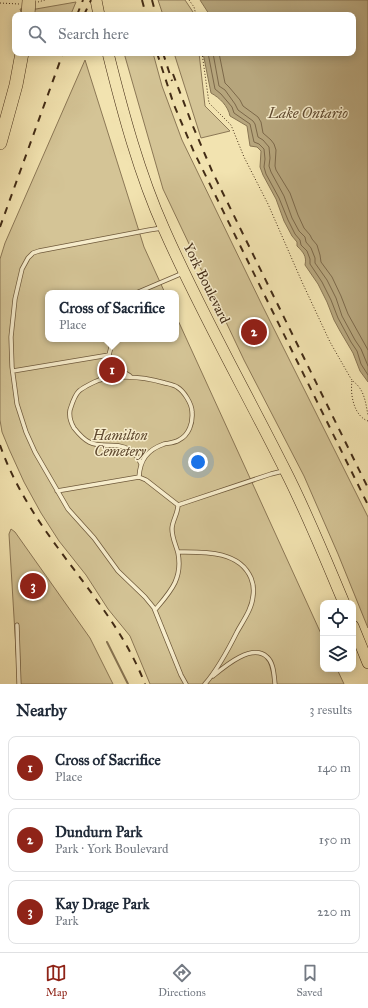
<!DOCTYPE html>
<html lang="en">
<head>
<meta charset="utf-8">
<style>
  :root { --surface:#fff; --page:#f2f2f3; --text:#1f2937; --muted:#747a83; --line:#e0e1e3; --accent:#8f2418 }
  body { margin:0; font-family:"IM FELL Great Primer",serif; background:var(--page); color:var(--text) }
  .controls { position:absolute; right:12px; bottom:12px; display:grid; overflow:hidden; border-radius:8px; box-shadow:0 2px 10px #0003 }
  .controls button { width:36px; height:36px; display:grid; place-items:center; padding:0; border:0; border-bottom:1px solid var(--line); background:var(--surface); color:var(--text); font:20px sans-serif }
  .you { position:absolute; left:198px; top:462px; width:14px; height:14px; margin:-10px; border:3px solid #fff; border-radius:50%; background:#1a73e8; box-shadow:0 0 0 6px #1a73e833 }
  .badge { display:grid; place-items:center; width:26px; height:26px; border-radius:50%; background:var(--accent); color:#fff; font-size:13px; font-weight:700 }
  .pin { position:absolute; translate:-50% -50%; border:2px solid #fff; box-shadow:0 1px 4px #0006 }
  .popup { position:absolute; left:45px; top:290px; width:134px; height:52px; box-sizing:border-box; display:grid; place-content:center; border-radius:8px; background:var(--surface); filter:drop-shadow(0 1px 3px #0005); font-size:13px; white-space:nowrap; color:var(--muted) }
  .popup b { font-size:15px; color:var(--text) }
  .popup::after { content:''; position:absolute; left:50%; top:100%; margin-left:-8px; border:8px solid transparent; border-top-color:var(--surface) }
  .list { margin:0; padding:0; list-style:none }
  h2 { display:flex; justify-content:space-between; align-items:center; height:52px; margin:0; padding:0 16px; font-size:17px }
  h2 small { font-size:13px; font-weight:400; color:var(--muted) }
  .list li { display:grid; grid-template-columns:26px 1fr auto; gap:12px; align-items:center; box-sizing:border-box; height:64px; margin:0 8px 8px; padding:0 8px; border:1px solid var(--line); border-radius:8px }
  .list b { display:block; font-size:15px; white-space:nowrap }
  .list p { margin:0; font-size:13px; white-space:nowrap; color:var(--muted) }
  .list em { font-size:13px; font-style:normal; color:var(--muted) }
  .icon { flex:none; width:22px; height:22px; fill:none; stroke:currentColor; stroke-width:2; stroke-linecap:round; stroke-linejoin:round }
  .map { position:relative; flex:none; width:368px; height:684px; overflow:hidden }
  .search { position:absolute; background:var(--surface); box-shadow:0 2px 10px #0003; left:12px; right:12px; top:12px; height:44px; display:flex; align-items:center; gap:10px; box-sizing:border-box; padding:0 14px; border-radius:8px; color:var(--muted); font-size:15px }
  .sheet { height:268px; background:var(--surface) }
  nav { display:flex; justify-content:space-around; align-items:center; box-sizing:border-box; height:56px; border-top:1px solid var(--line); background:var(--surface); font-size:11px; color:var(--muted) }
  nav a { display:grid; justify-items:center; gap:2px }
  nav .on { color:var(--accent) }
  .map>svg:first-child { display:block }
  .green { fill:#d4c496; stroke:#8c7856 }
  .water { fill:#b6a57c; stroke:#887553 }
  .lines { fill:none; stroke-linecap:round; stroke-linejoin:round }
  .shore { stroke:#7c6849; stroke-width:1 }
  .stream { stroke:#887553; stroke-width:2 }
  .service-casing { stroke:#6f5a3c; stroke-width:5 }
  .primary-casing { stroke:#432c16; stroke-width:12 }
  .motorway-casing { stroke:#432c16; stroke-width:14 }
  .path { stroke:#432c16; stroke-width:1; stroke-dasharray:1 2; stroke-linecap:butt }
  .service { stroke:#f7edcc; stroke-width:3.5 }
  .primary { stroke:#f2e3b0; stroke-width:11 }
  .motorway { stroke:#f2e3b0; stroke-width:13 }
  .rail { stroke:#432c16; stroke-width:2; stroke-dasharray:7 7; stroke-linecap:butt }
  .motorway-bridge-casing { stroke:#432c16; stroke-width:14; stroke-linecap:butt }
  .motorway-bridge { stroke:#f2e3b0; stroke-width:13 }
  .labels { text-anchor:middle; stroke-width:3; stroke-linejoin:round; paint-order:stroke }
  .street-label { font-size:14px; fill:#432c16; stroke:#f7edcc }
  .park-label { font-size:14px; font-style:italic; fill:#604a30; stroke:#f7edcc }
  .water-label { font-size:15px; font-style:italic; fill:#604a30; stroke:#f7edcc }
</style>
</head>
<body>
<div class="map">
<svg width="368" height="684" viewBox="0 0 368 684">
  <rect width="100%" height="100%" fill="#f2e3b0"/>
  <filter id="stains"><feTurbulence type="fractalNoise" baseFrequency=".005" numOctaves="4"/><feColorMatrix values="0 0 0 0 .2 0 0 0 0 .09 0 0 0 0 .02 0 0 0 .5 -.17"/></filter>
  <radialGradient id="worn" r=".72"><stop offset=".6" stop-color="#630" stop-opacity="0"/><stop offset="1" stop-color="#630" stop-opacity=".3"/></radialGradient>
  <path class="green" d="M158,0H185L193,12L194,15H163Z
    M76,2L71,14L52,13L41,15H22L20,9H36Z
    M124,53H153L162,86L182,140L262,305L368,517V628L338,554L304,476L244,360L163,189Z
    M174,53H199L205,106L230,131L201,138Z
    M85,60L144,247L165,293H48V339H176V316L323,638V669H337L344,684H150L130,636L108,609L86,575L59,541L41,513L24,482L9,449L2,432L0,420V259L5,243Z
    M11,529L15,532L90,638L113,684H18L9,534Z"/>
  <path class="water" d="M200,0H368V382L360,371L353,353L340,331L334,320L327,302L318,284L305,265C307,256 303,252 297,246V242L292,236L284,221L276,199L263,175L260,167L261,151L257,147L250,146L247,126L230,116C228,106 220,98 211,93L203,53H353V15H208L209,14Z"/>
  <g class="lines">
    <path class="shore" d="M208,53L215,89L221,94L232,107L234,113L250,124L254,142L259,144L264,149L265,159L264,167L266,174L279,198L288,220L295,234L300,240L301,245L307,251L310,259V264L322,282L331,300L338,318L351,342L357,351L361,364L368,375
      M213,53L219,86L225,90L235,104L238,110L253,121L255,124L258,137L263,140L269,147L270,158L269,166L271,172L284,196L292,218L299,231L305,237L306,242L311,248L315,258V263L327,280L336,298L342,316L355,340L361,349L368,366
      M219,53L225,83L229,87L240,100L243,106L258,117L261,122L263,133L271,140L274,144L276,150L275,166L276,170L290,193L298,215L304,228L310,235L312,239L317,245L320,255L321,262L332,277L341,296L348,314L368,350"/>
    <path class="stream" d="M107,642L128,684"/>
    <defs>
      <path id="service" d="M162,228L149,230L39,251L33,253L28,258L22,269L15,299L11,337L12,367L17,404L26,432L35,452L68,509L94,538L118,571L145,597L154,608L181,675L186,684
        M136,293L183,273
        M109,355L117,368L130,376
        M13,371L109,355
        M100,380L106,367L113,339
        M139,477C140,460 147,450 164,444C169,443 174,443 179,440C189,435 193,423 192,412C192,404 184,391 177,387C174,385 169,384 165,383C145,377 124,375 103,379C97,380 84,387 79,391C74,396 72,404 70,410C69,416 71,423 74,428C78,433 83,439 89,442C102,449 115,441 130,450C135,453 139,459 141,464
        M57,491L139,477L146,480L178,505
        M178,505L271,474L283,471
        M178,552C203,552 239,550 251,578C253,583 254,590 253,596C252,609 243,621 237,632C228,650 218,669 205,684
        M155,610C170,592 183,579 178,553C176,545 172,538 172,529C172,521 178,514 178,505
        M17,625L19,684
        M213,676C225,666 252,643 267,657C274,663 274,676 275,684"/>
      <path id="primary" d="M96,0L99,15
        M108,53C123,113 139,173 164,229C200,311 245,390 285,470C307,513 325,558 344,603
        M353,626L368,663"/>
      <path id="motorway" d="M0,143L16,85L22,53"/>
    </defs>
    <use href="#service" class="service-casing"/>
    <use href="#primary" class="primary-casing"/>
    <use href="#motorway" class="motorway-casing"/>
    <path class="path" d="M189,0L194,7L196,15
      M38,2L45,0
      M0,3L19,4
      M202,53L209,103L231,125L244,157L268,204L302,282L330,342L350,377C352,381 356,383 359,387C365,395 366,405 368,415
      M117,54L124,53
      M352,381C350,395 354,416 368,421"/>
    <use href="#service" class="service"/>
    <use href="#primary" class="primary"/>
    <use href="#motorway" class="motorway"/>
    <path class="rail" d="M142,0L146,15
      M152,0L156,15
      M77,15L83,0
      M84,15L91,0
      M157,53L174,105L194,152L368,505
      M163,53L172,81
      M173,74L192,124L212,171L368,488
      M0,227L63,53
      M0,445C9,471 22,495 37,518C73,573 121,622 145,684"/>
    <defs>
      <path id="motorway-bridge" d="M28,15L29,0"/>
    </defs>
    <use href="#motorway-bridge" class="motorway-bridge-casing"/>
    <use href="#motorway-bridge" class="motorway-bridge"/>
  </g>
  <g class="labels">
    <g class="street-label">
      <text transform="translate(207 283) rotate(64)" y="5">York Boulevard</text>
    </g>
    <g class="park-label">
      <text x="120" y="440">Hamilton<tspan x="120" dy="16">Cemetery</tspan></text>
    </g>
    <g class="water-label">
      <text x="308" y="118">Lake Ontario</text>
    </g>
  </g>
  <rect width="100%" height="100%" filter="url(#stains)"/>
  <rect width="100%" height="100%" fill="url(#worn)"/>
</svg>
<div class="controls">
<button><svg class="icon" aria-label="locate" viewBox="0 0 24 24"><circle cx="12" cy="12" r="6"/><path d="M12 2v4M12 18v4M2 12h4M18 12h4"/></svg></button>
<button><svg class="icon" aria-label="layers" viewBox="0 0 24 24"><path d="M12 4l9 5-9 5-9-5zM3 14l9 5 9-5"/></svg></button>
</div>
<div class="you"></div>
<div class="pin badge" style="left:112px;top:370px">1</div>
<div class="popup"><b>Cross of Sacrifice</b>Place</div>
<div class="pin badge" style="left:254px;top:332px">2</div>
<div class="pin badge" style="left:33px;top:586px">3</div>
<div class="search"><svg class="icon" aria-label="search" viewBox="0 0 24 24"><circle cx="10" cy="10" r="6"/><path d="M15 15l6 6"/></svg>Search here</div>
</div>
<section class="sheet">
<h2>Nearby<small>3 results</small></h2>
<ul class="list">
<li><span class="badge">1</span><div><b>Cross of Sacrifice</b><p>Place</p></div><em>140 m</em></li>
<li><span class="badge">2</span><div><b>Dundurn Park</b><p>Park · York Boulevard</p></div><em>150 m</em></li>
<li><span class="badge">3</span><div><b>Kay Drage Park</b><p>Park</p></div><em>220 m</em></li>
</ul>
</section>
<nav>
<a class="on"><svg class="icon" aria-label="map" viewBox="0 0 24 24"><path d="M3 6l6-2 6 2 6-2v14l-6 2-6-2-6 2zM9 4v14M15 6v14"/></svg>Map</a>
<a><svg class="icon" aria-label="directions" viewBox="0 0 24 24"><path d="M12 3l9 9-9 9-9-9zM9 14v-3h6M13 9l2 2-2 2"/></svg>Directions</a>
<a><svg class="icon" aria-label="saved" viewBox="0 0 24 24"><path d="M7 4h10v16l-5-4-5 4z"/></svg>Saved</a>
</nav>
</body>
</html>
